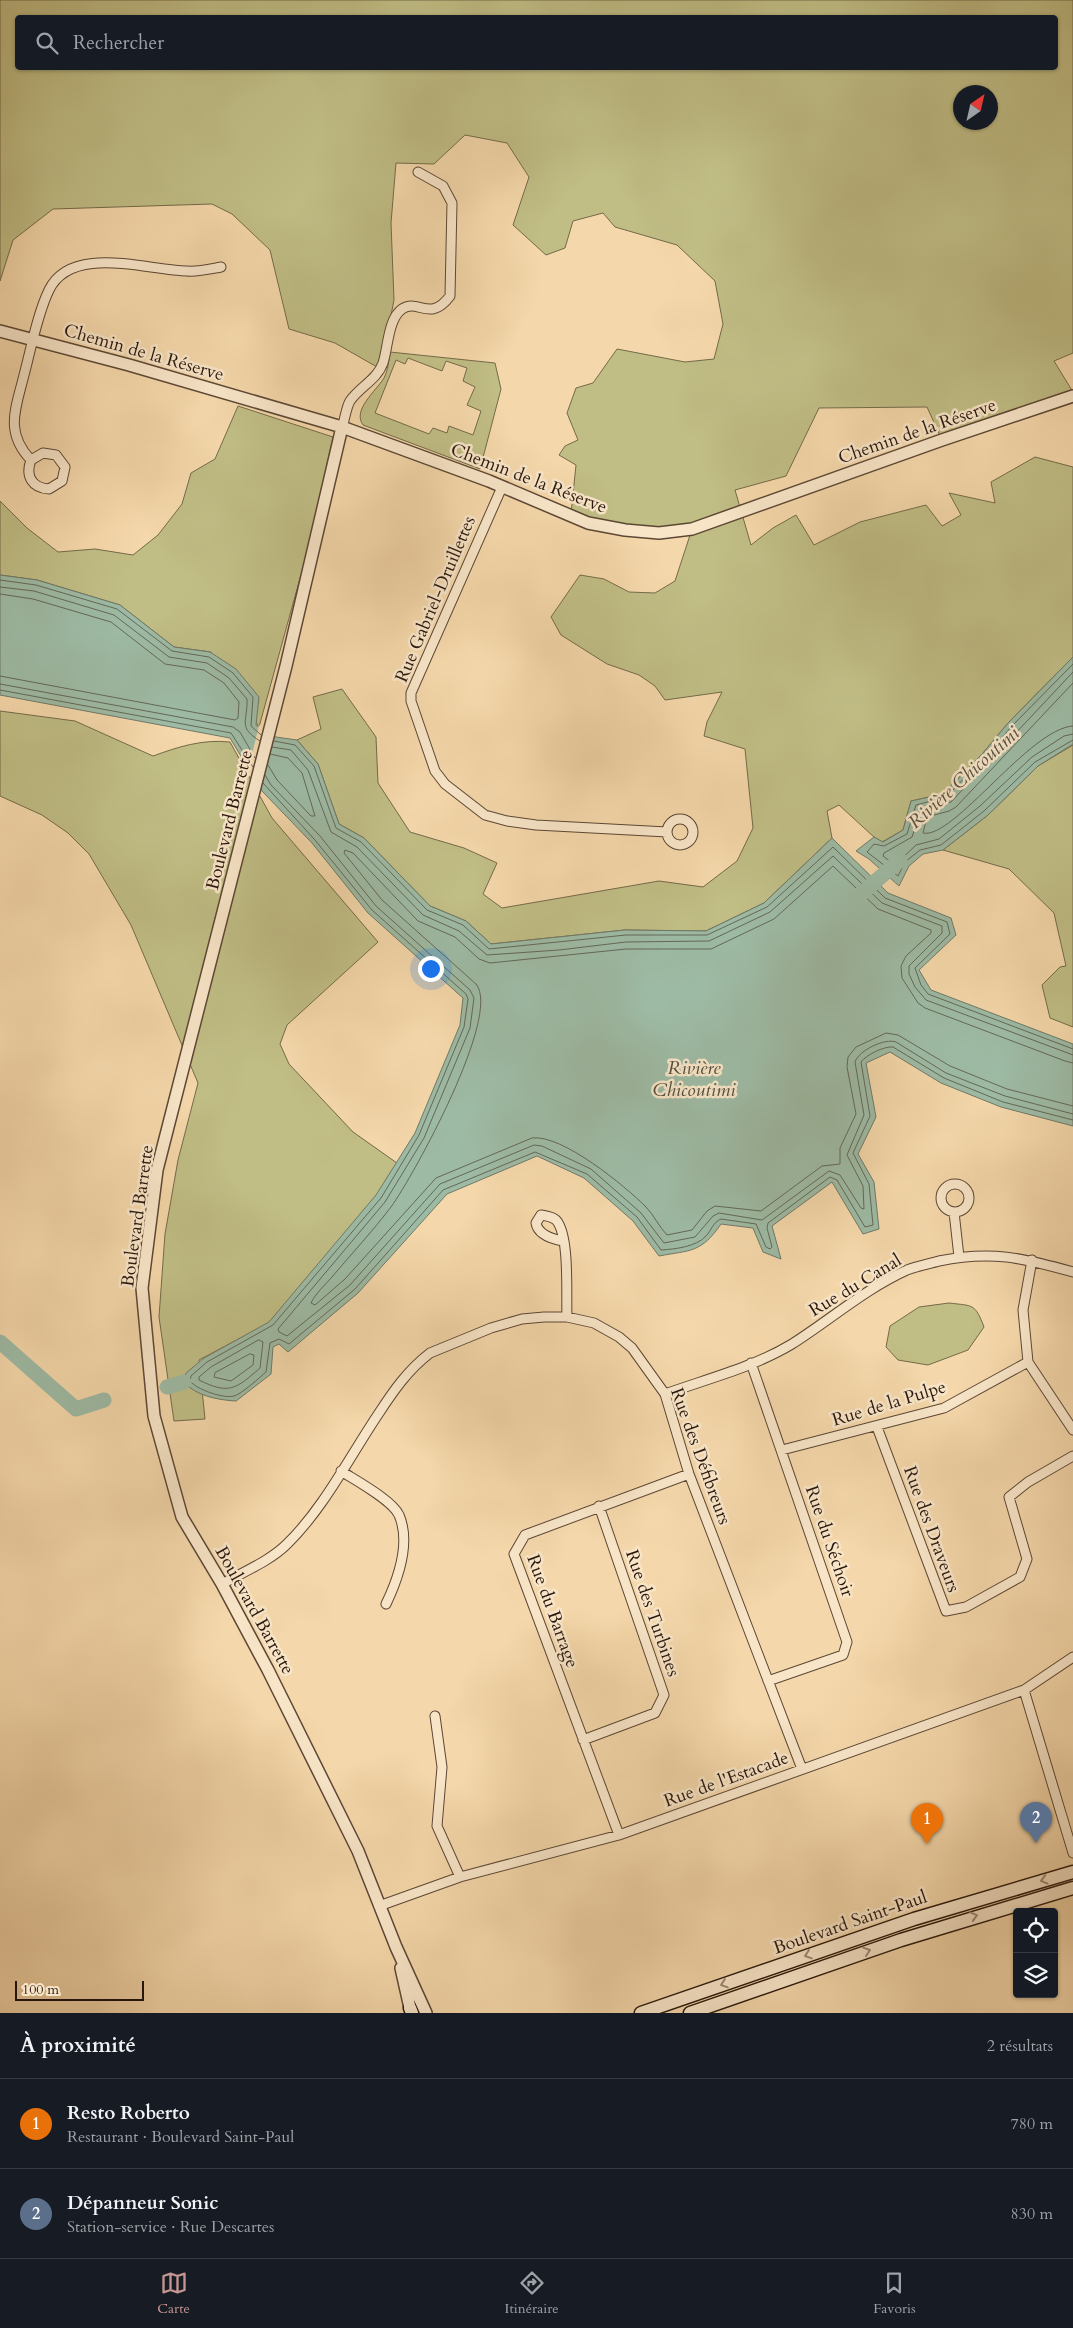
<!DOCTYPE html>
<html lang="fr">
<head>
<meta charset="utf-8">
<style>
  :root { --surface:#171b24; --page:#242831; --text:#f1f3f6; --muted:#9ea1a6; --line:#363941; --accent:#c59692 }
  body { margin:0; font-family:Cardo,serif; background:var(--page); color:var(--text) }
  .controls { position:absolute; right:15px; bottom:15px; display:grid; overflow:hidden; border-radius:5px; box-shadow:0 1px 4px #0004 }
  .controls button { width:45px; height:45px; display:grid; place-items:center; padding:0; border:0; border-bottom:1px solid var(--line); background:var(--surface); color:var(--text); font:25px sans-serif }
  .compass { position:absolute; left:953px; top:85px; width:45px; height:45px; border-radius:50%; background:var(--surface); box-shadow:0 1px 4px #0004; rotate:34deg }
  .scale { position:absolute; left:15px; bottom:12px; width:129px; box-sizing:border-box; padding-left:5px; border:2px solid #29170d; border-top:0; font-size:14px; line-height:18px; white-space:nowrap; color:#29170d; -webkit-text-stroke:4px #f8e5c8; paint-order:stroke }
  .you { position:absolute; left:430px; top:968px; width:18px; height:18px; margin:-12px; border:4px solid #fff; border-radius:50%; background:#1a73e8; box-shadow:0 0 0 8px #1a73e833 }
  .badge { display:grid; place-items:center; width:32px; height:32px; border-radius:50%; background:var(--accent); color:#fff; font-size:16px; font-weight:700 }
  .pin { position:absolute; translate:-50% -41px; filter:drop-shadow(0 1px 2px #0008) }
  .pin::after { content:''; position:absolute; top:26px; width:18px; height:15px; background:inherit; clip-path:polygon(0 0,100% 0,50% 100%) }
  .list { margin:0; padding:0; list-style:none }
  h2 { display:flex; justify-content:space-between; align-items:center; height:65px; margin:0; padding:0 20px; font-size:21px }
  h2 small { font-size:16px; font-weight:400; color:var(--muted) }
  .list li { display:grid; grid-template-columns:32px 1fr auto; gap:15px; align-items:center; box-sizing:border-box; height:90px; padding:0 20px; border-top:1px solid var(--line) }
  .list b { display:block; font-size:19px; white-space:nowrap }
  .list p { margin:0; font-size:16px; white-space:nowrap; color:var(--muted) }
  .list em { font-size:16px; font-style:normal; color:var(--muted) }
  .icon { flex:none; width:28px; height:28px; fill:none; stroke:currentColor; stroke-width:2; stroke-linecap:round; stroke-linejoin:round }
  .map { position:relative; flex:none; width:1073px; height:2013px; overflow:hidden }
  .search { position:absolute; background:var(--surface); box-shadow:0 1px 4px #0004; left:15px; right:15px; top:15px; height:55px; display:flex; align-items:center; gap:12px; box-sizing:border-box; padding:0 18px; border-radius:5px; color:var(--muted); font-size:19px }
  .sheet { height:245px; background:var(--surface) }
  nav { display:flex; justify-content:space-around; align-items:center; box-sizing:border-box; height:70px; border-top:1px solid var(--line); background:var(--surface); font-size:14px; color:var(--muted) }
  nav a { display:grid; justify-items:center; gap:2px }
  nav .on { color:var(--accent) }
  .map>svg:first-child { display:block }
  .green { fill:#c0bd85; stroke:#746a49; fill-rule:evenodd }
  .water { fill:#9dbaa4; stroke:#6f7968 }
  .pier { fill:#f4d7aa }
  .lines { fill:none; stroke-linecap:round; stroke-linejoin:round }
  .shore { stroke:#636858; stroke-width:1 }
  .river { stroke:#9dbaa4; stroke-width:15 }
  .minor-casing { stroke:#5c4734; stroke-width:11 }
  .tertiary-casing { stroke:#5c4734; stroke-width:14 }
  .secondary-casing { stroke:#29170d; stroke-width:15 }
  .minor { stroke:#f8e5c8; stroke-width:9 }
  .tertiary { stroke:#f8e5c8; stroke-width:11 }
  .secondary { stroke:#f8e5c8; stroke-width:12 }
  .oneway { stroke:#9b8874 }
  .labels { text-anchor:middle; stroke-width:5; stroke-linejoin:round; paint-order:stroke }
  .street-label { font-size:18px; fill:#29170d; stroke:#f8e5c8 }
  .water-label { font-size:19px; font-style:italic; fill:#525042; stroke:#f8e5c8 }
</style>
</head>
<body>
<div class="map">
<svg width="1073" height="2013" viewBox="0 0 1073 2013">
  <rect width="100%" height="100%" fill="#f4d7aa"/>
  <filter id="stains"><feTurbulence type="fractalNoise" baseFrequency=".004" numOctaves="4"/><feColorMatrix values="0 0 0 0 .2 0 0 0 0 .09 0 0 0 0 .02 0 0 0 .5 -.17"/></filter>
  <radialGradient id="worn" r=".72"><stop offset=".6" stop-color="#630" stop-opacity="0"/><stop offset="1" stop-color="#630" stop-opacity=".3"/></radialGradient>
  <path class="green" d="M0,0H1073V353L1054,361L1073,392L942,440L927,407L819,408L786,476L735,490L751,545L773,528L796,515L814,545L860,522L926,505L942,526L961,515L949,493L995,503L991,482L1035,457L1073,467V657L1008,723L983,753L943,794L911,801L903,830L882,842L874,837L839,805L827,811L832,838L764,903L706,931L625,930L491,944L466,921L430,906L364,838L339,824L318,764L297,740L321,729L313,697L342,689L376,737L378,783L410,832L464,848L497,863L483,894L502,908L659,881L703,887L737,861L753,828L745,749L704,736L707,722L722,692L665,700L655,686L639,675L607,664L561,635L551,617L580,575L604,579L629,592L655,593L675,581L692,529L659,533L571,514L576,465L559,455L565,446L578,440L567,413L576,388L593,383L617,349L685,362L714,359L723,324L715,281L677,245L615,227L603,213L573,221L565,248L546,255L513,225L529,177L507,143L465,135L434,164L396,163L391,223L394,300L384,351L377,367L335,343L289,329L270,250L232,214L212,204L53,209L13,240L0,281ZM18,18H1056V68H18ZM960,92H990V122H960Z
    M390,352L495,363L501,389L480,469L363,425C352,410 376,391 384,378C388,370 389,360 390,352ZM408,358L442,371L446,361L467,368L463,381L475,387L467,405L481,411L473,435L449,426L447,433L433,428L429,434L375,413L396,360L405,364Z
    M238,406L333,437L310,542L259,727L211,652L174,647L120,605L37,580L0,575V501L27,528L58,552L95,549L133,555L158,535L182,504L191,473L215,459Z
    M0,711L75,721L153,756C178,747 202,739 230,742L272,818L378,942L287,1025L280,1044L289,1064L353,1132L397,1163L373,1201L269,1323L199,1360L205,1419L174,1421L159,1317L165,1234L178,1160L198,1083L131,925L89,854L68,833L42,815L0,796Z
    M1073,745V1027L1050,1018L1042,985L1060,967L1066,966L1054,913L1009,869L943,850L988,815L1038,766Z
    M949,1303C973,1306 975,1303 984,1327L968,1350L928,1365L898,1360L886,1347L890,1326L919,1307Z"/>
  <path class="water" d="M0,575L37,580L120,605L174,647L210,652L236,669L259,697L256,725L276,737L297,740L318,764L339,824L364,838L430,906L466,921L491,944L625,930L706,931L764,903L832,838L888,893L951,918L956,935L919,970L931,990L1073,1044V1126L1001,1107L941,1083L890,1052L866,1063L876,1117L858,1154L874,1182L879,1229L863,1234L832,1182L772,1226L781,1259L763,1252L753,1228L721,1224C701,1253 691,1250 659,1256L633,1221L584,1178L537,1156L447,1194L358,1293L288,1352L279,1344L273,1347L271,1374L236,1401C218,1400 196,1396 184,1382L186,1373L204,1358L269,1322L376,1195L415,1133L460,1025L463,998L368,913L312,843L262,791L230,738L0,695Z
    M1073,657V744L1038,766L988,815L943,850L923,854L909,866L899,886L869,859L856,851L874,837L883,842L903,830L911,801L943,794L983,753L1008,723Z"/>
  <path class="pier" d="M259,725L275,733L260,792L248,772Z"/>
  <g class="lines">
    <path class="shore" d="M0,580L36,585L117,609L172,651L209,657L233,673L253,697L251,726L261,735
      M0,587L34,591L114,615L169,657L207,663L229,678L247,699C248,721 237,727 260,741
      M0,594L33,599L111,622L165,664L204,670L224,683L239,702L238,718L235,720L0,676
      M1073,664L1012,726L986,756L946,797L916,805L907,834L884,846L874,844L867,852L898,876L905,862L920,850L941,845L984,811L1035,762L1073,740
      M1073,672L951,802L921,810L912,837L884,853L883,856L895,865L916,845L939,839L980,806L1032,757L1064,736L1073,734
      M1073,683L956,807L949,811L927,817L923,833C953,840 1030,728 1073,726
      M0,684L233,727L240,732L255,758
      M0,690L231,733L253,767
      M274,741L295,745L314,766L336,828L361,842L427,910L463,925L489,949L626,935H707L767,907L833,847L885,898L947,922L950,934L915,968L921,985L928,994L1073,1049
      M272,747L291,750L308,770L331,832L357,847L423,915L459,931L487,955L559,950L626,942L709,941L770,912L833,856L882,903L942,926V933L909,966V974L915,987L926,1000L1073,1055
      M268,765L277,780L311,816H315L302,773L288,758L270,754
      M265,775L271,785L320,836L376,906L470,990L474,998L470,1028L424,1138L385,1202L278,1329L279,1332L287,1336L350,1285L440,1184L534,1145L542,1146L591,1169L641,1213L664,1243L695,1237L713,1216L719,1213L762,1220L829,1171L840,1175L861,1208L864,1209L863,1186L847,1155L864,1115L855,1062C859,1050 885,1038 896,1042L946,1073L1005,1096L1073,1114
      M263,783L315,840L372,910L466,994L468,999L464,1027L419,1135L381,1198L273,1325L207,1362L191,1376L190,1381C196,1389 223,1399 234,1396C242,1394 260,1377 266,1372L270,1343L279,1339L289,1344L355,1289L443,1190L535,1152L587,1174L637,1217L661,1250C675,1249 696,1247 706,1236C711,1231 713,1222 721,1219L756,1224L766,1247L770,1249L772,1247L767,1228L768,1223L830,1177L837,1180L865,1227L873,1225L869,1184L853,1153L870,1116L861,1062C866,1055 884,1046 893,1047L944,1078L1003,1102L1073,1120
      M1073,1063L1065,1061L925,1008L918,1003L902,978L901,966L906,956L931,933V930L878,909L833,866L774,919L711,949H626L490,963L479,959L455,937L418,921L353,853L345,850L344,853L382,900L476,984C502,1015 414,1175 391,1207C373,1231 352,1253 332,1277C325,1285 315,1294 311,1303L315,1305L345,1279L436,1178L532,1138C562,1134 625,1186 646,1207C654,1215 659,1227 667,1235L692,1230L707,1211L715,1206L761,1211L822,1166L840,1164V1148L856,1114L847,1067L848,1057L856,1047L886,1033L898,1035L950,1066L1007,1089L1073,1106
      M259,1340L263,1342L260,1368C236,1389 229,1395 199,1380V1377L211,1367Z
      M250,1354L254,1355L253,1365L231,1381L214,1377L215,1373Z"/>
    <path class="river" d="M861,894L900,860
      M0,1342L76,1409L104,1400
      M167,1387L184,1382"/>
    <defs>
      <path id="minor" d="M342,427C345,419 346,408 350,401C359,387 377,380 383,363C388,348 388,319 402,309C418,298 430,323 450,296L452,203L443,186L418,172
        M31,460L43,453L56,455L65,467L62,481L49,489C32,488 25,476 31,460C4,432 16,408 24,375C31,349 37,315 49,290C71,244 146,270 187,271C198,272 210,269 221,267
        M502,487L411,693V701L435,771L445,784L485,815L507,821L536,825L667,832
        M667 832a13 13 0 1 1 26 0a13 13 0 1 1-26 0Z
        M941 1198a14 14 0 1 1 28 0a14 14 0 1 1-28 0Z
        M954,1212L959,1257
        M563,1241C552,1239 538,1235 536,1223L541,1215C546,1216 551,1216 556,1220C570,1235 566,1296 567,1317
        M1032,1260L1023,1310L1028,1362L1073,1430
        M751,1363L847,1642L843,1655L768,1681
        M665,1394C707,1379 754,1367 792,1344C830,1320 865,1289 907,1270C917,1266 929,1264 939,1261C991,1250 1023,1258 1073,1272
        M877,1427L946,1611L966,1607L1020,1577L1027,1559L1009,1497L1028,1482L1073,1456
        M782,1450L944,1408L1028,1362
        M341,1471C355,1480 392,1500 399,1515C411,1543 398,1579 386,1604
        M222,1584C243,1572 270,1561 287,1544C324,1508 350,1456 379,1413C394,1390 408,1370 430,1353L491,1328L522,1319L544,1317H567L594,1323L619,1337L632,1348L665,1394L689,1474L802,1769
        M1024,1690L1073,1853
        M435,1716L442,1767L437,1826L460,1877
        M583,1740L655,1713L664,1695L599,1506
        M619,1835L514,1554L525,1535L689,1474
        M379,1906L460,1877L619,1835L1024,1690L1073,1657"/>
      <path id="tertiary" d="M0,331L129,365L342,427L489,481L588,523L625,530L659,533L692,529L942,440L1073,396
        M342,427L286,666L157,1170L142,1288L154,1416L182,1517L222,1584L268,1670L358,1851L396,1947L426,2013
        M401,1968L410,2008"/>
      <path id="secondary" d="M410,2008L412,2013
        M641,2013L914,1919L1073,1872
        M690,2013L901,1940L1073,1888"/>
    </defs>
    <use href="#minor" class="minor-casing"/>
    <use href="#tertiary" class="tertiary-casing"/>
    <use href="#secondary" class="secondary-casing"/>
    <use href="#minor" class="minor"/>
    <use href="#tertiary" class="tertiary"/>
    <use href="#secondary" class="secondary"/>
  </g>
  <defs><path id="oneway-chevron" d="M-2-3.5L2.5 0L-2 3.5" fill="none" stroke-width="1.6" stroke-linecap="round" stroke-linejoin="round" transform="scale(1.25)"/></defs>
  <g class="oneway">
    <use href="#oneway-chevron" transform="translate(1044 1880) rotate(165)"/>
    <use href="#oneway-chevron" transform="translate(974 1916) rotate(-17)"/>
    <use href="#oneway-chevron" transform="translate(867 1951) rotate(-19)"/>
    <use href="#oneway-chevron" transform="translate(808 1955) rotate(161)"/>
    <use href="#oneway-chevron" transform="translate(724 1984) rotate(161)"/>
  </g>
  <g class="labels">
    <g class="street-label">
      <text transform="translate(144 352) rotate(16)" y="6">Chemin de la Réserve</text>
      <text transform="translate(917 431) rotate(-19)" y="6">Chemin de la Réserve</text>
      <text transform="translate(529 478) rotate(21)" y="6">Chemin de la Réserve</text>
      <text transform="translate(435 599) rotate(-67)" y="6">Rue Gabriel-Druillettes</text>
      <text transform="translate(229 820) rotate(-76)" y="6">Boulevard Barrette</text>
      <text transform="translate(137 1216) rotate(-82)" y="6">Boulevard Barrette</text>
      <text transform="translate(855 1285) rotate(-31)" y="6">Rue du Canal</text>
      <text transform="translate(889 1403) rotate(-17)" y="6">Rue de la Pulpe</text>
      <text transform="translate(701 1456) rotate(70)" y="6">Rue des Défibreurs</text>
      <text transform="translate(932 1529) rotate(70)" y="6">Rue des Draveurs</text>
      <text transform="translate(830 1541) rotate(71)" y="6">Rue du Séchoir</text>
      <text transform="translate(255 1610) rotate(61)" y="6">Boulevard Barrette</text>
      <text transform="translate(553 1611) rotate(70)" y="6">Rue du Barrage</text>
      <text transform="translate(653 1613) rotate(71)" y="6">Rue des Turbines</text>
      <text transform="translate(726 1779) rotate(-20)" y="6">Rue de l'Estacade</text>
      <text transform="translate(850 1922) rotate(-19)" y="6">Boulevard Saint-Paul</text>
    </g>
    <g class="water-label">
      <text transform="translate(963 777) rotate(-42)" y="7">Rivière Chicoutimi</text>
      <text x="694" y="1074">Rivière<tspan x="694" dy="22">Chicoutimi</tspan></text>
    </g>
  </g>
  <rect width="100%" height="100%" filter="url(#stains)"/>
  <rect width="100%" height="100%" fill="url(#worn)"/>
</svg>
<div class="controls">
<button><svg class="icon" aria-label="locate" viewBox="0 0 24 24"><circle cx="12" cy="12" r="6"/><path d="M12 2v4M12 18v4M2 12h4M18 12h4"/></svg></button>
<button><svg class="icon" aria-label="layers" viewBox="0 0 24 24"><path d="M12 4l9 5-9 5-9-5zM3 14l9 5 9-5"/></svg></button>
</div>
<svg class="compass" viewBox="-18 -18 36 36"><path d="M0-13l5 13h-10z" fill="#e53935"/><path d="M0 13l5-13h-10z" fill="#9ea1a6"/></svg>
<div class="scale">100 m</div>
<div class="you"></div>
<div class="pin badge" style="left:927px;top:1844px;background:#e8710a">1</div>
<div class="pin badge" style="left:1036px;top:1843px;background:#5c6f8a">2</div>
<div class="search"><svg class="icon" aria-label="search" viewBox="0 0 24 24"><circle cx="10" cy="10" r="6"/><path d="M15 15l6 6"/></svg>Rechercher</div>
</div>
<section class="sheet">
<h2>À proximité<small>2 résultats</small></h2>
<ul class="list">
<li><span class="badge" style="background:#e8710a">1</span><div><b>Resto Roberto</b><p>Restaurant · Boulevard Saint-Paul</p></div><em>780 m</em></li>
<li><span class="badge" style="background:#5c6f8a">2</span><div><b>Dépanneur Sonic</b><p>Station-service · Rue Descartes</p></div><em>830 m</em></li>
</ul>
</section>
<nav>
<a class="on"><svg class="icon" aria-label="map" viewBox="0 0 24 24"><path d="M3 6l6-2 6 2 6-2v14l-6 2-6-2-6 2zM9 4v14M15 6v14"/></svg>Carte</a>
<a><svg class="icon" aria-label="directions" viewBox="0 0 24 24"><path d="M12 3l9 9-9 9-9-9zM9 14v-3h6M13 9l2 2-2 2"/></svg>Itinéraire</a>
<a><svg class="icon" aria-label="saved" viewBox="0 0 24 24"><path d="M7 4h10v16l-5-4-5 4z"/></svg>Favoris</a>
</nav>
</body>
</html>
